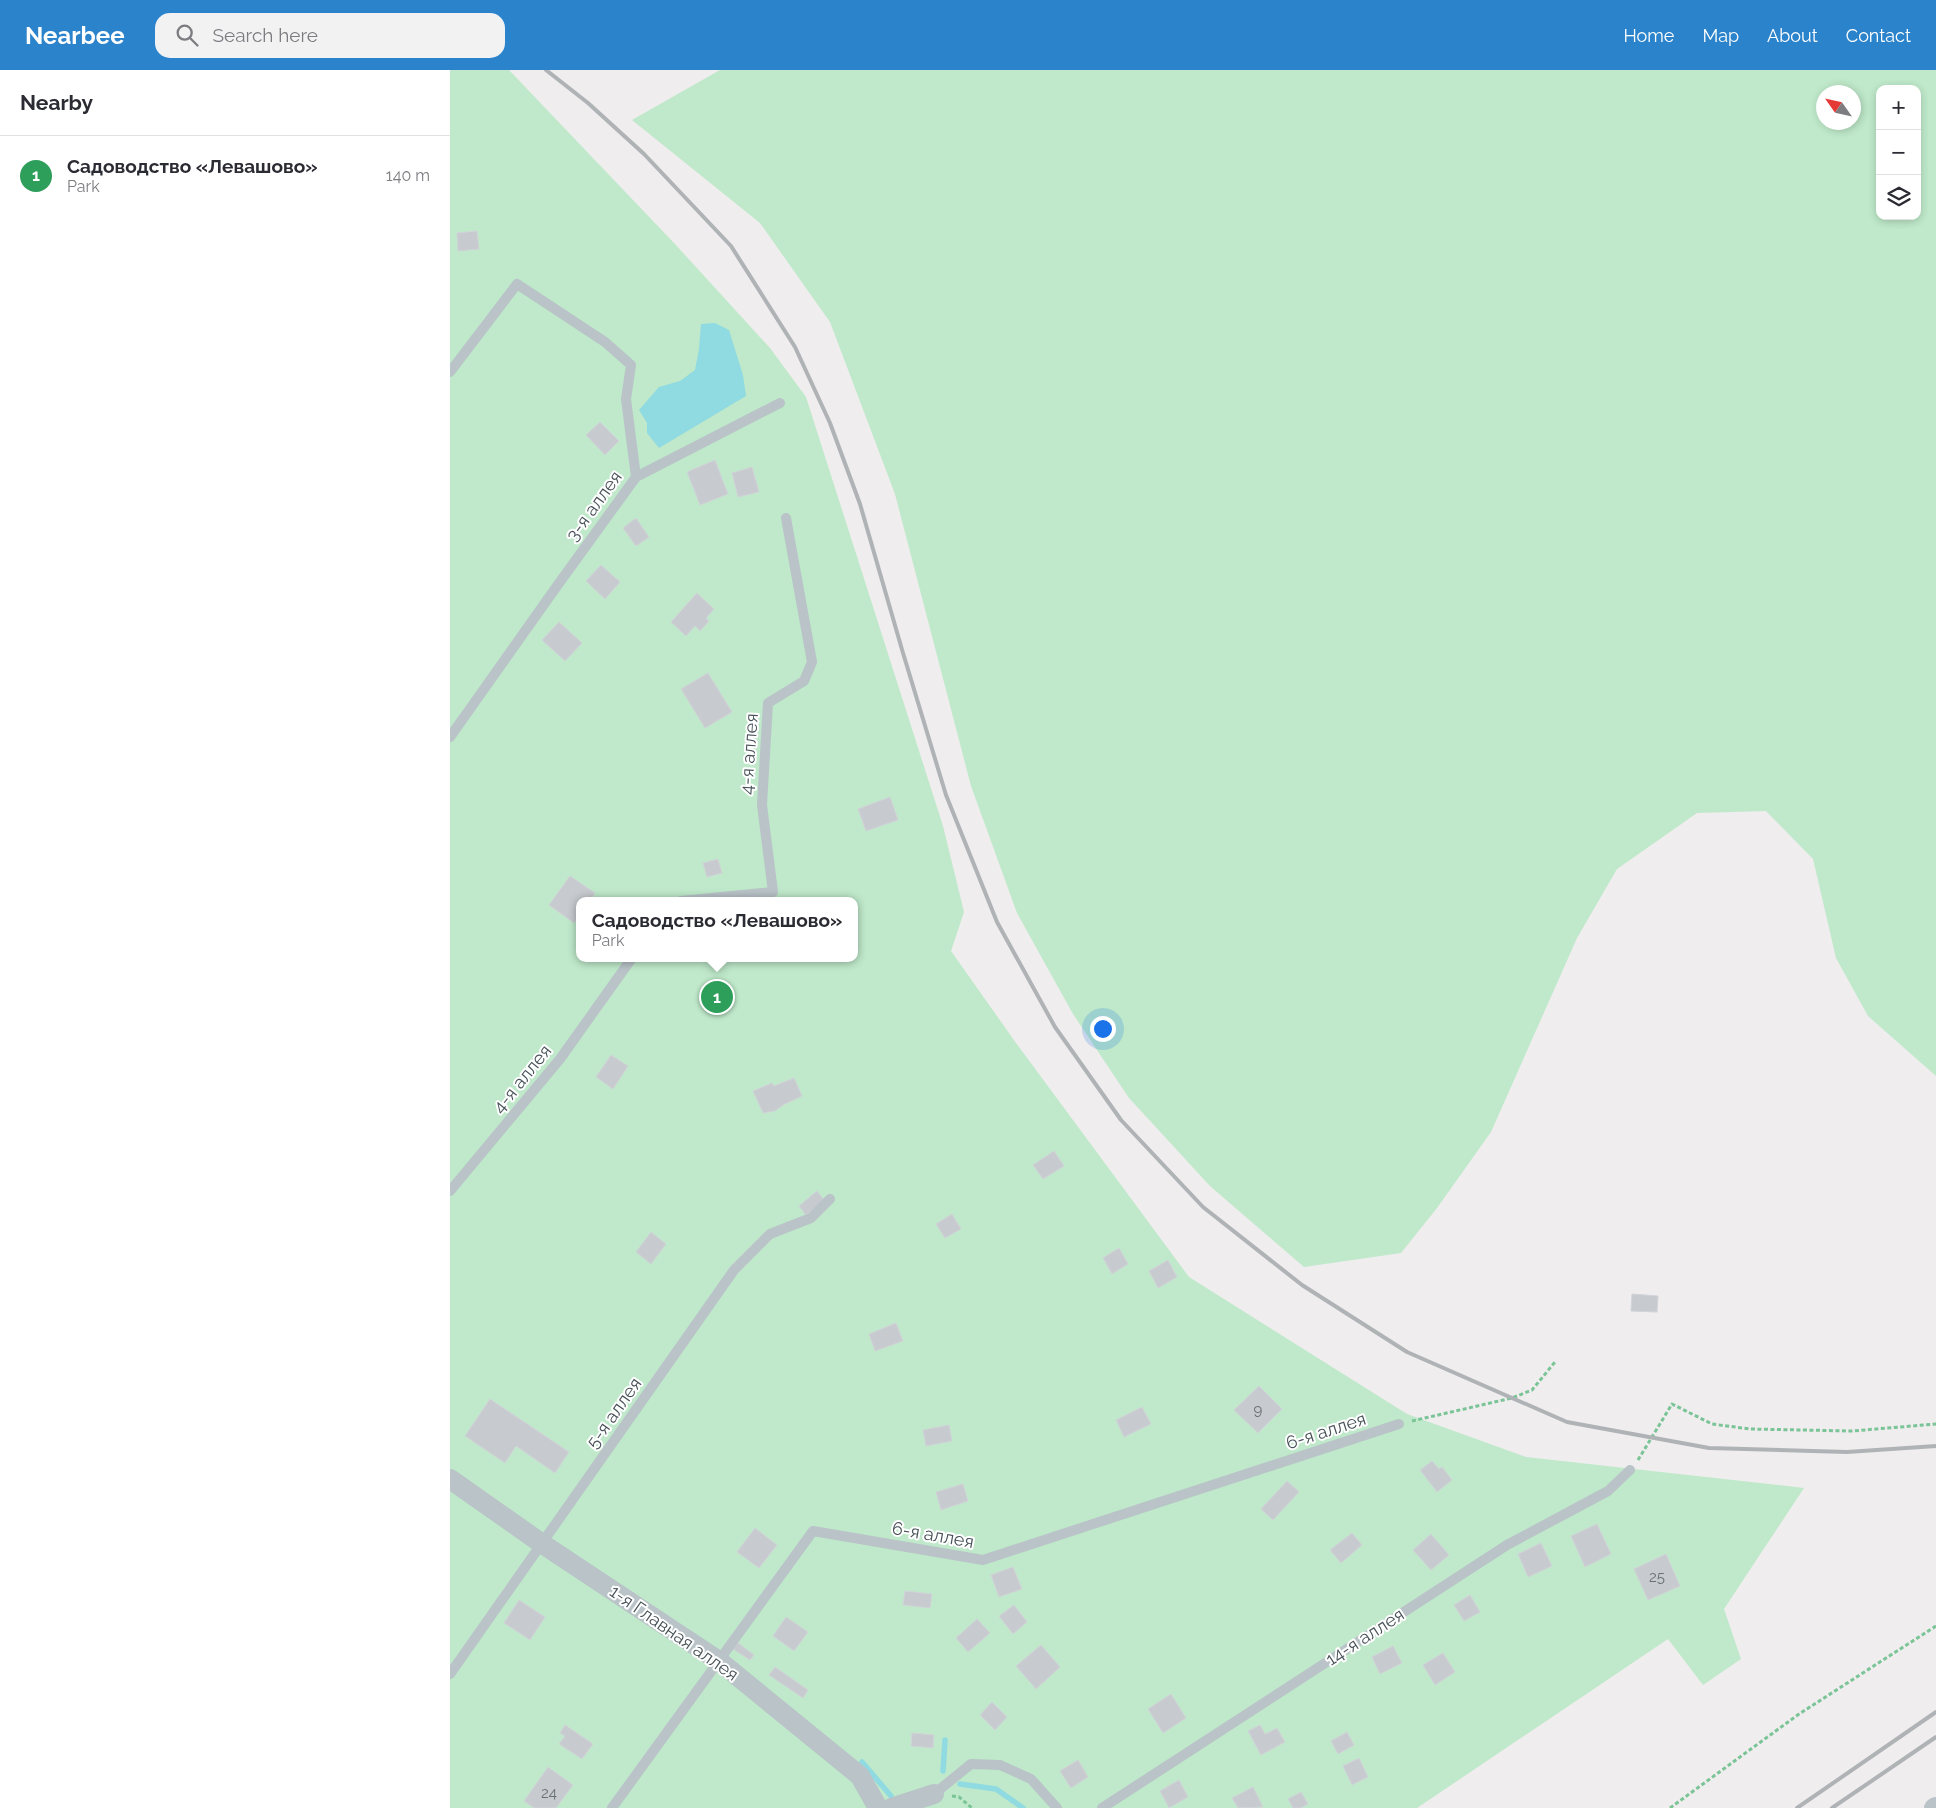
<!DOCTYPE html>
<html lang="en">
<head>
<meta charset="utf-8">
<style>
  :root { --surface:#fff; --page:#f2f2f3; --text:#2b2b33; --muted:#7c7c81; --line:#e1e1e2; --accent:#2b83cb }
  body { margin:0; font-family:Raleway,sans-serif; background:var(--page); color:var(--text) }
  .controls { position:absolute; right:15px; top:15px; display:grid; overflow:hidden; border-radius:10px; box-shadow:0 2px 8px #0003 }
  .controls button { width:45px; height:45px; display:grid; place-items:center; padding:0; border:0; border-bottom:1px solid var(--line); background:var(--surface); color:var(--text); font:25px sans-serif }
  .compass { position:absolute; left:1366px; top:15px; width:45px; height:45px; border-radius:50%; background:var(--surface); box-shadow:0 2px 8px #0003; rotate:304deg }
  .you { position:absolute; left:652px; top:958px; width:18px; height:18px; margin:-12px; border:4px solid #fff; border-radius:50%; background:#1a73e8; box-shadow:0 0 0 8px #1a73e833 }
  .badge { display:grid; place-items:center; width:32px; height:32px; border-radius:50%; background:var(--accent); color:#fff; font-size:16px; font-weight:700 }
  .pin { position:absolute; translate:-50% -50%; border:2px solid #fff; box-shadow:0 1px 5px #0006 }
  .popup { position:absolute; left:126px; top:827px; width:282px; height:65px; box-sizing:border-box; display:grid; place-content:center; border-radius:10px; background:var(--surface); filter:drop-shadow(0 1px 4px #0005); font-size:16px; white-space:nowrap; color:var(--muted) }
  .popup b { font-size:19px; color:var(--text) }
  .popup::after { content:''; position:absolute; left:50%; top:100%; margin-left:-10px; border:10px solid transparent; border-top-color:var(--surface) }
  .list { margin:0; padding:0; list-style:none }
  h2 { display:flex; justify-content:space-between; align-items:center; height:65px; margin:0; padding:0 20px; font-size:21px }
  h2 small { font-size:16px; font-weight:400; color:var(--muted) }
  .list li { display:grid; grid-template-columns:32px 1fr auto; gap:15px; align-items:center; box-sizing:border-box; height:80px; padding:0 20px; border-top:1px solid var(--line) }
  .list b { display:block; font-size:19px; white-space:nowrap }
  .list p { margin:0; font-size:16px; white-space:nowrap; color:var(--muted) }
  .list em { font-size:16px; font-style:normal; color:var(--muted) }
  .icon { flex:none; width:28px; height:28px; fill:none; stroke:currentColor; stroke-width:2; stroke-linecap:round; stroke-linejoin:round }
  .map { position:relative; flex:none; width:1486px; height:1738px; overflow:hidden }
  header { display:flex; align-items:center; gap:30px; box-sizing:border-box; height:70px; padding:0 25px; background:var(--accent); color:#fff }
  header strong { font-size:24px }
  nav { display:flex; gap:28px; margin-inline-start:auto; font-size:18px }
  .search { width:350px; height:45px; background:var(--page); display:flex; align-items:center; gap:12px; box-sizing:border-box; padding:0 18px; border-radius:15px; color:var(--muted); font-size:19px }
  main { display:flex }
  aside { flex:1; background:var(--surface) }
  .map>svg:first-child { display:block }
  .green { fill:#bfe9ca; fill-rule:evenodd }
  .water { fill:#90dae2 }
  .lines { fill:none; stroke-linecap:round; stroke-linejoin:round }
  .stream { stroke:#90dae2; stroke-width:5.5 }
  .building { fill:#c7cbcf; stroke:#d1d4d8 }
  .path { stroke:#7ac497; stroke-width:3; stroke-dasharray:4 2.5; stroke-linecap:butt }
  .service { stroke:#b9c3c8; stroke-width:10 }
  .minor { stroke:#b9c3c8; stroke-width:20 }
  .rail { stroke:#b0b3b6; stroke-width:4 }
  .labels { text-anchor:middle; stroke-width:4; stroke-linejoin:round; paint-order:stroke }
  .number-label { font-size:15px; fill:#677076 }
  .street-label { font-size:18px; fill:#475258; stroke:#fff }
</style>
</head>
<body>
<header>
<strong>Nearbee</strong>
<div class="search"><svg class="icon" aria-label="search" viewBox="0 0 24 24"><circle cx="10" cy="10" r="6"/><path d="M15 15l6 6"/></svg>Search here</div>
<nav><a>Home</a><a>Map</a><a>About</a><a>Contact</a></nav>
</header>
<main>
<aside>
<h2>Nearby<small></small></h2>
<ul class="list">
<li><span class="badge" style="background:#2e9e5b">1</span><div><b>Садоводство «Левашово»</b><p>Park</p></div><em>140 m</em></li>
</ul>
</aside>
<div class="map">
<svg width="1486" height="1738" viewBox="0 0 1486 1738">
  <rect width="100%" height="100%" fill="#efeded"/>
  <path class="green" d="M0,0H59L224,173L320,278L356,327L493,756L514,842L501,881L566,973L739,1207L957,1344L1076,1387L1354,1418L1274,1539L1291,1589L1253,1615L1218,1569L967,1738H0ZM130,831H404V888H130Z
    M270,0H1486V1006L1418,946L1386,888L1363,789L1316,741L1247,743L1167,799L1127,868L1041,1062L987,1138L951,1183L854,1197L760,1116L679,1028L623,944L567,843L521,716L445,424L380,252L310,153L182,50ZM1430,19H1467V146H1430ZM1404,22V52H1374V22Z"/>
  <path class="water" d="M265,253L279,260L293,305L296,326L209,378L197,363V353L189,340L209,317L230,311L245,300L249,279L251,254Z"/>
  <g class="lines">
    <path class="stream" d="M412,1692L441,1726
      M493,1701L495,1670
      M510,1714L546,1719L573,1738"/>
  </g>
  <path class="building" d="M27,161L29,179L8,181L7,163Z
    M150,352L169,371L155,385L136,365Z
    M265,390L278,424L250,435L237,402Z
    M302,397L309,422L288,427L282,403Z
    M186,448L199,467L186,476L173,458Z
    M151,495L170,512L155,529L136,511Z
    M247,523L264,539L256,548L259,551L250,561L245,556L236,566L221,552Z
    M109,552L132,573L115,591L92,570Z
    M258,603L282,642L255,658L231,619Z
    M440,727L448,750L416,761L408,739Z
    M268,789L272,803L257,807L253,793Z
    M120,806L145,823L140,831H130V845L124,853L99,835Z
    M161,985L178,996L163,1019L146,1007Z
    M344,1008L352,1026L333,1035L325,1041L313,1043L303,1021L322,1013L324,1016Z
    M604,1081L614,1096L593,1109L583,1095Z
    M367,1121L374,1130L356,1145L349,1136Z
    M502,1144L511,1159L495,1168L486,1154Z
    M201,1162L216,1174L201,1194L186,1182Z
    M669,1178L678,1194L662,1204L653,1188Z
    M718,1190L727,1207L708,1218L699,1201Z
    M1182,1224L1208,1226L1207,1242L1181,1241Z
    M446,1253L453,1271L425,1281L419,1264Z
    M809,1316L832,1339L808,1363L784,1340Z
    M40,1329L119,1382L105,1403L66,1376L55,1393L15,1366Z
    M692,1337L701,1354L674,1367L666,1350Z
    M499,1355L502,1371L476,1376L473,1360Z
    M982,1391L989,1399L992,1397L1002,1410L987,1422L970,1400Z
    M837,1411L849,1422L823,1450L811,1439Z
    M513,1414L518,1431L491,1440L486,1422Z
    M1147,1454L1161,1484L1135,1497L1121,1466Z
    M305,1458L327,1475L309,1498L287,1482Z
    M902,1463L912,1475L891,1493L880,1480Z
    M981,1464L999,1485L981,1500L963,1480Z
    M1091,1473L1102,1496L1078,1507L1068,1484Z
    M1216,1484L1230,1516L1198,1530L1184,1499Z
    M563,1497L572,1519L549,1527L541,1505Z
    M455,1521L482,1524L480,1538L453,1535Z
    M1020,1525L1030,1542L1014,1551L1004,1535Z
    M69,1530L95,1547L80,1570L54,1553Z
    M564,1535L577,1552L563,1564L549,1546Z
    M336,1547L358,1562L344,1581L323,1566Z
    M527,1549L540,1563L518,1582L506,1568Z
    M288,1573L304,1585L300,1590L283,1579Z
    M591,1575L610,1597L586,1619L566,1596Z
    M943,1576L952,1593L930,1604L922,1587Z
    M993,1583L1005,1602L985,1615L973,1595Z
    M325,1597L358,1620L353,1628L319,1605Z
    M721,1624L736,1648L713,1663L698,1639Z
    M542,1632L557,1647L545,1660L530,1645Z
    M115,1655L143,1674L132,1689L109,1674L115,1666L110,1663Z
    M810,1655L815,1664L827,1658L835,1672L811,1685L798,1661Z
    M897,1662L904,1675L888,1684L881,1671Z
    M462,1663L484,1665L483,1678L461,1676Z
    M909,1688L918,1707L902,1715L893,1696Z
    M628,1690L638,1707L621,1718L610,1701Z
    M98,1697L123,1715L106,1738H84L74,1731Z
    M729,1710L738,1727L719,1738L710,1721Z
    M803,1717L813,1737L788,1738L782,1728Z
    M851,1722L858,1734L851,1738H843L838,1729Z"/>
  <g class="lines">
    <path class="path" d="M962,1351L1062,1328L1082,1320L1105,1292
      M1188,1390L1222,1334L1262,1354L1300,1359L1402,1361L1486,1354
      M502,1726L509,1727L522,1738
      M1220,1738L1349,1644L1486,1556"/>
    <path class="service" d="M0,302L67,214L155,272L181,295L176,329L186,407L107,516L0,667
      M186,407L330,333
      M231,831L323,822L312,735L318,633L354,611L362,592L336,448
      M0,1121L110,989L182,888
      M0,1604L284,1200L320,1164L361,1148L380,1129
      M484,1724L521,1694L550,1695L581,1709L607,1738
      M162,1738L363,1461L533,1490L949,1354
      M652,1738L1057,1475L1158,1421L1180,1400"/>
    <path class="minor" d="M0,1409L91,1473L269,1591L410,1706L428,1738
      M441,1738L484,1724
      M1484,1738L1486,1737"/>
    <path class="rail" d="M96,0L138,33L194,84L281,176L345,277L380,353L410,434L453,583L496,725L547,852L605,957L671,1050L753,1137L852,1215L957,1282L1117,1352L1259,1378L1397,1382L1486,1376
      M1347,1738L1486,1642
      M1382,1738L1486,1667"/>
  </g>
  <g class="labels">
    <g class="number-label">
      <text x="808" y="1345">9</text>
      <text x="1207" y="1512">25</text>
      <text x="99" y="1728">24</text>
    </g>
    <g class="street-label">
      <text transform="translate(144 436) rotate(-54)" y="6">3-я аллея</text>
      <text transform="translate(299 684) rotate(-86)" y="6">4-я аллея</text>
      <text transform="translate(72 1009) rotate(-51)" y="6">4-я аллея</text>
      <text transform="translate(164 1343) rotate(-55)" y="6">5-я аллея</text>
      <text transform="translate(876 1361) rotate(-18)" y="6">6-я аллея</text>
      <text transform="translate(483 1465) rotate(10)" y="6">6-я аллея</text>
      <text transform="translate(224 1563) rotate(35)" y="6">1-я Главная аллея</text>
      <text transform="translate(915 1567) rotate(-33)" y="6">14-я аллея</text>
    </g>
  </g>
</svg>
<div class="controls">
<button>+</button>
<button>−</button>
<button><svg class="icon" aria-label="layers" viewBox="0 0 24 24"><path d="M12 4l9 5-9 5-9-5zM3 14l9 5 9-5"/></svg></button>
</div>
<svg class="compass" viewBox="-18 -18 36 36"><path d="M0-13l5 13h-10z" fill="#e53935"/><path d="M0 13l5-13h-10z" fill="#7c7c81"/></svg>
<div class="you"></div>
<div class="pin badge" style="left:267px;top:927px;background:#2e9e5b">1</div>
<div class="popup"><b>Садоводство «Левашово»</b>Park</div>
</div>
</main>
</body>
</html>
